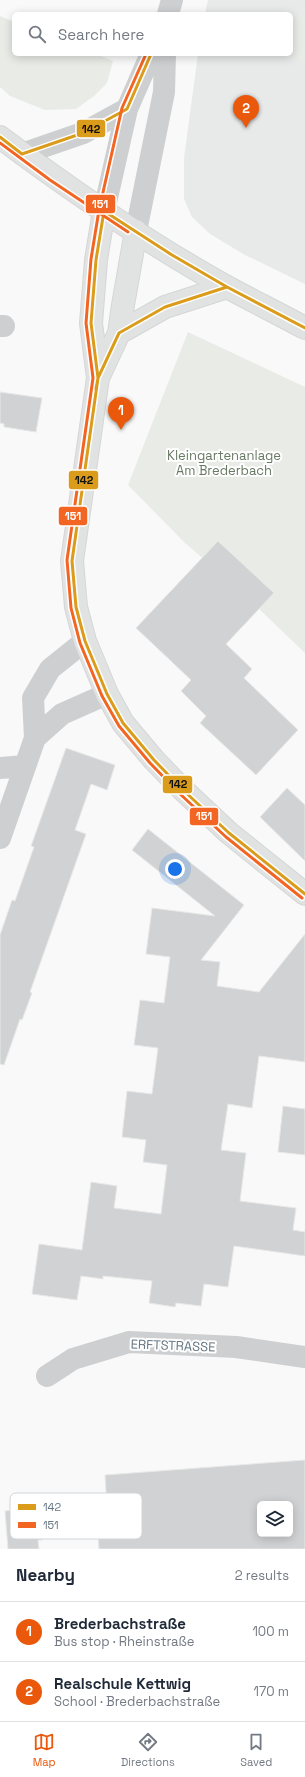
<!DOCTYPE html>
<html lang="en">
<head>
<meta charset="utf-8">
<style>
  :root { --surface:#fff; --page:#f2f2f3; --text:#1f2937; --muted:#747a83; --line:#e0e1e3; --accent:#ea580c }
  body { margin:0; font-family:"Space Grotesk",sans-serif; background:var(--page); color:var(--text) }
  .controls { position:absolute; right:12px; bottom:12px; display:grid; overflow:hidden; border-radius:6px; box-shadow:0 2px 10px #0003 }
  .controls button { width:36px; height:36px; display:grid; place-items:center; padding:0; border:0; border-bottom:1px solid var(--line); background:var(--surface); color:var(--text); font:20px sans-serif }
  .you { position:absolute; left:175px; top:869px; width:14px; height:14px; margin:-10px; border:3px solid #fff; border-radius:50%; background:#1a73e8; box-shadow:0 0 0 6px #1a73e833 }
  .badge { display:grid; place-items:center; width:26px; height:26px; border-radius:50%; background:var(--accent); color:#fff; font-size:13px; font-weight:700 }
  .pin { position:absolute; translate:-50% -33px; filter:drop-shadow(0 1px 2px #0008) }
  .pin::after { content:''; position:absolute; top:21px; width:14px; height:12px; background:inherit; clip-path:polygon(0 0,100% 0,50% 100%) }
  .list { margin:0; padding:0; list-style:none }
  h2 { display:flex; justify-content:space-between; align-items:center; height:52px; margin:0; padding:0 16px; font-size:17px }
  h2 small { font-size:13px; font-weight:400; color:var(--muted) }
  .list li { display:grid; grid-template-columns:26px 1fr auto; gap:12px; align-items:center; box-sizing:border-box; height:60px; padding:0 16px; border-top:1px solid var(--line) }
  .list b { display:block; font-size:15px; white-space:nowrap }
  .list p { margin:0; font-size:13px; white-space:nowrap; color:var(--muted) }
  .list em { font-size:13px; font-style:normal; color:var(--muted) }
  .icon { flex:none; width:22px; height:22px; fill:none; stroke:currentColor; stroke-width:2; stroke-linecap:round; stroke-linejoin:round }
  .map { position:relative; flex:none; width:305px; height:1549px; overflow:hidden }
  .search { position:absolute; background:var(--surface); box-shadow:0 2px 10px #0003; left:12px; right:12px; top:12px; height:44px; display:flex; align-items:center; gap:10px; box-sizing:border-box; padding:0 14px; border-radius:6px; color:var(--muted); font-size:15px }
  .sheet { height:172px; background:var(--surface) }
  nav { display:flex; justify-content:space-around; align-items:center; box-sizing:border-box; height:56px; border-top:1px solid var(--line); background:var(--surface); font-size:11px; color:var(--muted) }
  nav a { display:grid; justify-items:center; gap:2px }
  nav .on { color:var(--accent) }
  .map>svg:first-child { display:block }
  .built { fill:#e8e9e9 }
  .green { fill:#e8ebe6 }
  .building { fill:#d0d2d3; stroke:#e8e8e8; fill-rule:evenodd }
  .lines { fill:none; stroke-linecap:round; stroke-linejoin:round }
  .secondary-casing { stroke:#d5d6d7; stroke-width:24 }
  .street { stroke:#cecfd0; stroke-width:22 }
  .secondary { stroke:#e1e2e2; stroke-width:22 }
  .bus-1-casing { stroke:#fff; stroke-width:6 }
  .bus-2-casing { stroke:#fff; stroke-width:6 }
  .bus-1 { stroke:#da9c1a; stroke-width:3 }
  .bus-2 { stroke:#f26522; stroke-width:3 }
  .labels { text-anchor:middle; stroke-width:4; stroke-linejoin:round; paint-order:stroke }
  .park-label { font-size:13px; fill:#687a64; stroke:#fff }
  .street-label { font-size:13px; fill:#657683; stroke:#fff }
  .key { fill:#fff; stroke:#d1d6da; stroke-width:1 }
  .key-label { font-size:11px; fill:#657683 }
  .line-badge { stroke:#fff; stroke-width:1.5 }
  .badge-label { font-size:11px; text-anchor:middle; font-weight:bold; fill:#fff }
  .pale-badge-label { font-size:11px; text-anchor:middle; font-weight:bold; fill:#111 }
</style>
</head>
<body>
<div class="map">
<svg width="305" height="1549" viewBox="0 0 305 1549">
  <rect width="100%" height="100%" fill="#f9f9f9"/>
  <path class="built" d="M208,0H305V284L245,255L210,234L192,217L184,199V158L198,54H291V14H205Z"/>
  <path class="green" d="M305,7V64L291,54V26Z
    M0,16L14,22V54H96L113,61L107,83L94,96L76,109L45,110L10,96L0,87Z
    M188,332L305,387V653L235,586L185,543L128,485Z"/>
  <path class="building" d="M0,392L42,398L36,432L4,427V424L0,423Z
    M218,541L274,593L226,644L252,669L244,678L298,730L256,775L200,723L206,716L181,691L191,680L136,628Z
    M66,748L115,765L107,790L91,784L75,830L86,834L30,992L32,993L22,1020L20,1019L4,1065L0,1064V935L12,900L15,901L34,847L31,846Z
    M287,788L305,805V861L260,817Z
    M148,829L244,905L201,960L220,962L217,986L259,992L305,934V1062L259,1056L252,1108L228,1104L221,1150L246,1153L240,1201L296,1208L293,1230L305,1232V1256L234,1246L228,1287L204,1284L201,1306L176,1303L175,1307L149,1303L152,1281L103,1276V1279L81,1276L77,1300L32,1294L39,1244L82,1250L91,1182L117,1186L114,1208L161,1214L167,1165L143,1162L146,1140L122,1137L127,1091L152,1094L158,1048L134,1045L140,1000L164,1003L170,957L146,954L152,908L215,916L132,850Z
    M283,1106L305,1109V1155L278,1152Z
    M305,1460V1549H99L96,1508L107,1507L105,1475ZM260,1504H290V1534H260Z
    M39,1508L42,1540H38L39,1549H8L5,1511Z"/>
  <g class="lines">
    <defs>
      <path id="secondary" d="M0,137C72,191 148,243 227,287C253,301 279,314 305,328
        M104,211L96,260L91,323L98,378L72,561L76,607L85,641L107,694L123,723L154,760L182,789L229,833L305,894
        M119,333L165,307L227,287
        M98,378L119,333L123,305L136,231"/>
    </defs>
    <use href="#secondary" class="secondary-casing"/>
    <path class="street" d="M168,14L172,0
      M22,154L83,133L127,109
      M104,211L127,109L151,54
      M136,231L164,92L165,54
      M0,326H4
      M35,738L62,714L107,694
      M0,768L24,766
      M0,838L35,738L33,698L50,669L85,641
      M47,1376L73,1359L129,1342L236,1347L305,1357"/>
    <use href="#secondary" class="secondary"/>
    <defs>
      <path id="bus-1" d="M0,137L22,154L83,133L127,109L151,54
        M305,328L227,287L172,255L104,211L96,260L91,323L98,378L72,561L76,607L85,641L107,694L123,723L154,760L182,789L229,833L305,894
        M96,389L98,378L119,333L165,307L227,287"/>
      <path id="bus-2" d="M146,54L122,108L99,210L91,259L86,323L93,378L67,560L71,608L80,643L102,696L119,726L150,763L179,793L226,837L302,898
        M0,143L50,180L128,232"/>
    </defs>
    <use href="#bus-1" class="bus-1-casing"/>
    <use href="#bus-2" class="bus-2-casing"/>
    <use href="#bus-1" class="bus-1"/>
    <use href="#bus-2" class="bus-2"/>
  </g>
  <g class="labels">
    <g class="park-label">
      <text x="224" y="460">Kleingartenanlage<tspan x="224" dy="15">Am Brederbach</tspan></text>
    </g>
    <g class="street-label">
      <text transform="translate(173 1345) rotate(2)" y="5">ERFTSTRASSE</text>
    </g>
  </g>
  <rect x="10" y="1493" width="132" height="46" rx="6" class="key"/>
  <rect x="18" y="1504" width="18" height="6" fill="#da9c1a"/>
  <rect x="18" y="1522" width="18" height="6" fill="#f26522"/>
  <g class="key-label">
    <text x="43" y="1511">142</text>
    <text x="43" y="1529">151</text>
  </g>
  <g class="line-badge">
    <rect x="76" y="119" width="30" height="19" rx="4" fill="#da9c1a"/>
    <rect x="85" y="194" width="31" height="20" rx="4" fill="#f26522"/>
    <rect x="68" y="470" width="31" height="20" rx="4" fill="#da9c1a"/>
    <rect x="58" y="506" width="30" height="20" rx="4" fill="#f26522"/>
    <rect x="162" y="775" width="31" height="19" rx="4" fill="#da9c1a"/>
    <rect x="189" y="807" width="30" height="19" rx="4" fill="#f26522"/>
  </g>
  <g class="badge-label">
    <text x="100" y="208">151</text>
    <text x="73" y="520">151</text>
    <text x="204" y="820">151</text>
  </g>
  <g class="pale-badge-label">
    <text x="91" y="133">142</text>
    <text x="84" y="484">142</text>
    <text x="178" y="788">142</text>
  </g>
</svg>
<div class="controls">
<button><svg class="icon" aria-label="layers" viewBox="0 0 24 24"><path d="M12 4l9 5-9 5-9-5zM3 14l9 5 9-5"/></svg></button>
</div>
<div class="you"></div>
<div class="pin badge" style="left:121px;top:430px">1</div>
<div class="pin badge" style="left:246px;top:128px">2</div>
<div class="search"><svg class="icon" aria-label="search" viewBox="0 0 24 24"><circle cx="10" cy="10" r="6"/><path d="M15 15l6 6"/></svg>Search here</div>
</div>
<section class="sheet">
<h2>Nearby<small>2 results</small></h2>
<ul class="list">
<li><span class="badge">1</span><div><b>Brederbachstraße</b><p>Bus stop · Rheinstraße</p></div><em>100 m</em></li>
<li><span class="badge">2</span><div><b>Realschule Kettwig</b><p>School · Brederbachstraße</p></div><em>170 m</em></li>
</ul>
</section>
<nav>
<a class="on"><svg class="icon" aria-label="map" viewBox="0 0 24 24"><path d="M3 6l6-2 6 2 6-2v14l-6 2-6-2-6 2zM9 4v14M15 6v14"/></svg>Map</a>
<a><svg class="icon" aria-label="directions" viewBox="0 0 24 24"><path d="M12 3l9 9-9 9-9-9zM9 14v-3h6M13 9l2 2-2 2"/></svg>Directions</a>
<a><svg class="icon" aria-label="saved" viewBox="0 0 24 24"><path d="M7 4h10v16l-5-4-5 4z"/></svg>Saved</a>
</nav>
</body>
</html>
